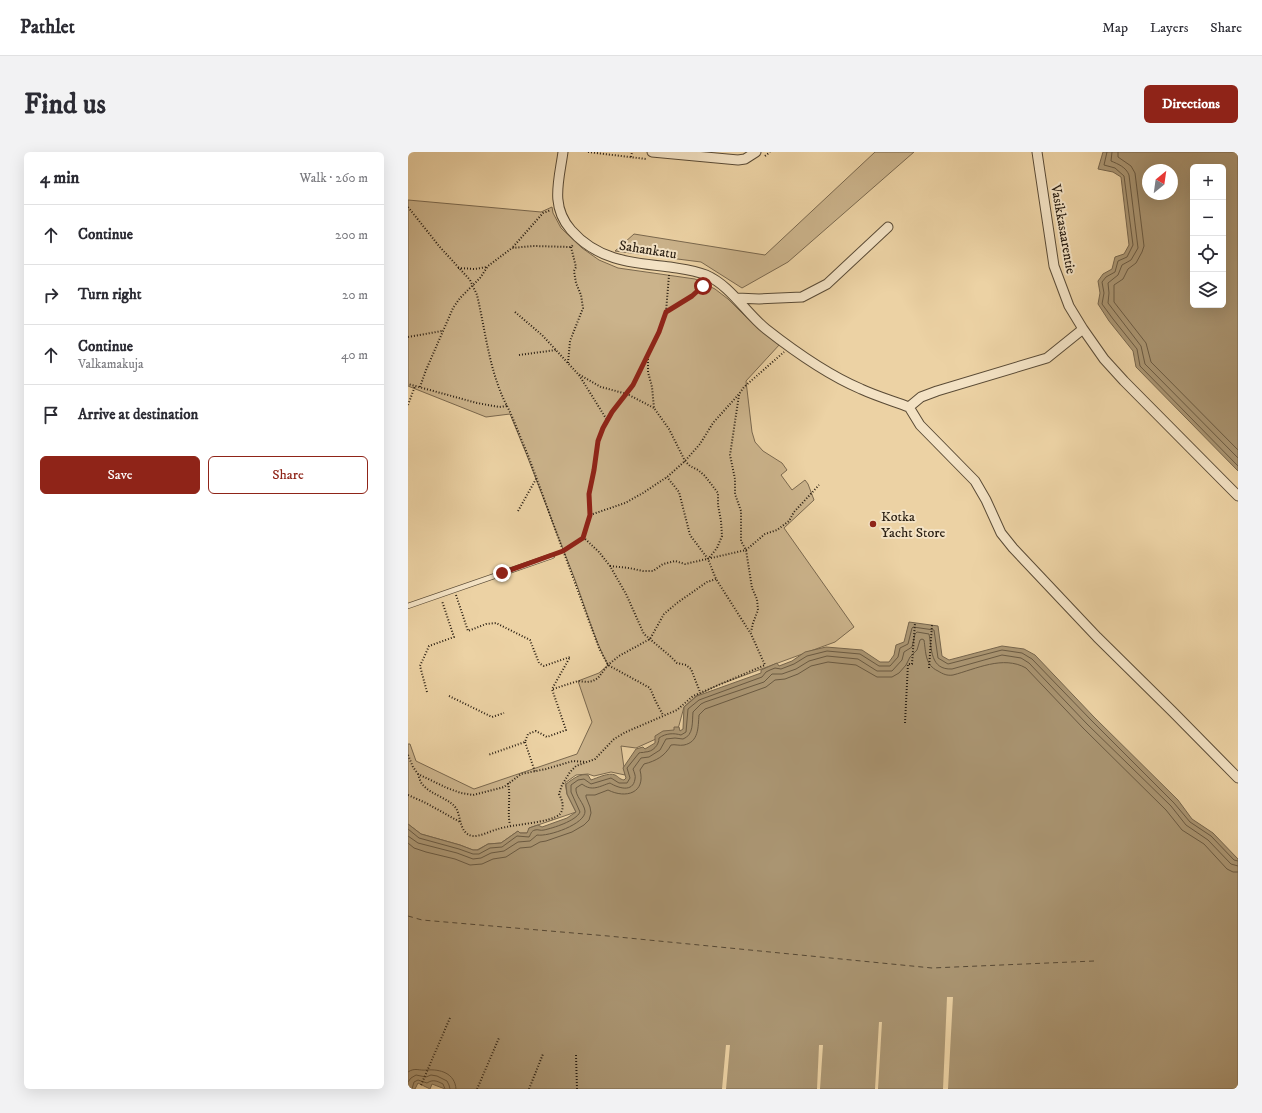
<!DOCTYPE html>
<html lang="en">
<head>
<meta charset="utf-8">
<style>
  :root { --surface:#fff; --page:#f2f2f3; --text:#2b2b33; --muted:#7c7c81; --line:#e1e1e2; --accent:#8f2418 }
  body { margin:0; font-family:"IM FELL DW Pica",serif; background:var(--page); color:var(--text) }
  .controls { position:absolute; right:12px; top:12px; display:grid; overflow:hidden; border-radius:6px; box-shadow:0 4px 16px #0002 }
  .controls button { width:36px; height:36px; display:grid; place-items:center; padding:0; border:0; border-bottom:1px solid var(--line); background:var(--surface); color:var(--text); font:20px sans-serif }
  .compass { position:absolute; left:734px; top:12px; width:36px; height:36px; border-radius:50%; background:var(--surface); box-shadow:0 4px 16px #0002; rotate:29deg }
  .stop { position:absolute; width:12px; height:12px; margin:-9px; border:3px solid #8f2418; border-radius:50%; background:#fff }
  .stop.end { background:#8f2418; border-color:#fff; box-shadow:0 1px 4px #0008 }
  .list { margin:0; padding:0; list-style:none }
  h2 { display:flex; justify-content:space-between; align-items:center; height:52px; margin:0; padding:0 16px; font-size:17px }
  h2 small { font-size:13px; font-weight:400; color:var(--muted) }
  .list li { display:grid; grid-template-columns:26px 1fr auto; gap:12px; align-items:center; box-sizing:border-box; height:60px; padding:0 16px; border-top:1px solid var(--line) }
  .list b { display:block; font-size:15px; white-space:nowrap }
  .list p { margin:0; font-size:13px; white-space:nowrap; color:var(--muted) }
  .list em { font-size:13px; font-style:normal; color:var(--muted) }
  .actions { display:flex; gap:8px; padding:12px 16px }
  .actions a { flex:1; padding:9px 0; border:1px solid var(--accent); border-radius:6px; text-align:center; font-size:14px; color:var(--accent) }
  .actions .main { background:var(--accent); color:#fff }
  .icon { flex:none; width:22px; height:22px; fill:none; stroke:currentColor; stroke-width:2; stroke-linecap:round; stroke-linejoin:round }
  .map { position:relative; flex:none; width:830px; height:937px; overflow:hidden; border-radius:6px }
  header { display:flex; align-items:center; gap:24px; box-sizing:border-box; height:56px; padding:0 20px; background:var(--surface); border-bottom:1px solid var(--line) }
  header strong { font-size:19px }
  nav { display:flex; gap:22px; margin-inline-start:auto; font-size:14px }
  .intro { display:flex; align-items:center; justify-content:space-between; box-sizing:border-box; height:96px; padding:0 24px }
  h1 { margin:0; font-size:28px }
  .button { padding:10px 18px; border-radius:6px; background:var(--accent); color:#fff; font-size:14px; font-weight:700 }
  main { display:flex; gap:24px; padding:0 24px }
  aside { flex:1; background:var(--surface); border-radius:6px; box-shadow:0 4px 16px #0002 }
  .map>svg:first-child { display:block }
  .green { fill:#cbb38b; stroke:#7a684e }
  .water { fill:#aa9572; stroke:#76654c; fill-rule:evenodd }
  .pier { fill:#ecd2a4 }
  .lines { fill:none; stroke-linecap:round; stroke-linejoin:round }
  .shore { stroke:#6a5a42; stroke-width:1 }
  .ferry { stroke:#564834; stroke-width:1; stroke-dasharray:5 4; stroke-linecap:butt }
  .lane-casing { stroke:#5a4b36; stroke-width:6 }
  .street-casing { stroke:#5a4b36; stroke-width:11 }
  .path { stroke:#291e12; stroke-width:2; stroke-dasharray:1 2; stroke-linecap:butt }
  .lane { stroke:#f3e2c4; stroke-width:4.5 }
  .street { stroke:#f3e2c4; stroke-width:9 }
  .route { stroke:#8f2418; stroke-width:5 }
  .poi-dot { fill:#8f2418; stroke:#f3e2c4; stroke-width:1.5 }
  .labels { text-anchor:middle; stroke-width:4; stroke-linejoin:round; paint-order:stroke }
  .street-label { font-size:14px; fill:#291e12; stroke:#f3e2c4 }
  .poi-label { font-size:14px; fill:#291e12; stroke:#f3e2c4; text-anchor:start }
</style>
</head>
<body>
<header>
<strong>Pathlet</strong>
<nav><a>Map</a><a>Layers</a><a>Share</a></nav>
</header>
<div class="intro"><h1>Find us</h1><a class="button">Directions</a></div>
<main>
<aside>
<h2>4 min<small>Walk · 260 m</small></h2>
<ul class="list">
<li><svg class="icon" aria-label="ahead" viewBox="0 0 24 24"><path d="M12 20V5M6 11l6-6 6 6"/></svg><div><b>Continue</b></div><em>200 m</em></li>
<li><svg class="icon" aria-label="right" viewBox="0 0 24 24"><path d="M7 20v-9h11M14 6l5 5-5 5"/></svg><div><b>Turn right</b></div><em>20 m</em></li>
<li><svg class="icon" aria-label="ahead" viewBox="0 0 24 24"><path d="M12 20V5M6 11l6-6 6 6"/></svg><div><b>Continue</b><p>Valkamakuja</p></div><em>40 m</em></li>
<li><svg class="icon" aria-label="arrive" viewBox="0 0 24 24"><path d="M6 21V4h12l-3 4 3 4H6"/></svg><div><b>Arrive at destination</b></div></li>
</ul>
<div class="actions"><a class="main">Save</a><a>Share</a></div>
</aside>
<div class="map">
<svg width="830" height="937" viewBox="0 0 830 937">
  <rect width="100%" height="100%" fill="#ecd2a4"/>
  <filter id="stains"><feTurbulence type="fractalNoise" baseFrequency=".005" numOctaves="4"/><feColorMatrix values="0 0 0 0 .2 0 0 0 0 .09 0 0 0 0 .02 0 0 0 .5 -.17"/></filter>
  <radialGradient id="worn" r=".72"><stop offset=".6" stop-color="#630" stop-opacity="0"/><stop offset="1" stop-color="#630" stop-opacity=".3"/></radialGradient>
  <path class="green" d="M467,0H506L380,110L334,136L293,110L207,99L226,82L357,103Z
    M0,48L133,60L144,55L145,61L153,76L174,96L191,108L210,116L287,127L307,137L320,147L338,165L372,192L338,229L344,280L347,290L355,299L374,311L379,318L373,323L384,338L397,328L400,332L406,348L376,376L446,475L427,490L310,533L288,544L276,555L270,577L228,596L213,594L217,623L203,620L186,624L180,622L168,623L157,631L159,642L168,660L121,676L120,681H112L110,679L93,691L80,692L69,698H65L52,693L13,682L0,672V592H2L8,609L66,637L169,602L184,570L170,529L191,521L200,513C185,485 177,454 166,425C144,371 125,316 102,262L78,265L0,234Z"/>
  <path class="water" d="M695,0H830V319L728,215L725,199L701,169L690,152L692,141L690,129L695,122L704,117L707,105L716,102L721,93L713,25L705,20L690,17ZM785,15H815V153H785ZM740,18H764V42H740Z
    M501,470L530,474L534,504L541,508L594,494L616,497L627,503L686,565L770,648L784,667L805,681L830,707V937H37L24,932L22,937L10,931L7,937H0V672L13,682L52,693L65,698H70L80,692L93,691L110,679L112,681H119L121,676L130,673L134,675L159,666L168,660L159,642L158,632C165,627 172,621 180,623L183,628C189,626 201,620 207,623C211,625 211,627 216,628L218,626L215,616L228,597L235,595L237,597L247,591V584L255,579L266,578V575H271L272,579L275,577L276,555L289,544L353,521V518L369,511L371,514L384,509L397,500L418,495L454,498L472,510H481L486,503L488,493L496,490Z"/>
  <path class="pier" d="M539,845H545L540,937H535Z
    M471,870H474L470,937H467Z
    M318,893H322L318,937H314Z
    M411,893H415L412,937H409Z"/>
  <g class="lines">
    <path class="shore" d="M699,0L696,13L707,16L716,24L725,93L719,105L710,109L707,120L698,125L694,130L696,141L694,152L705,167L729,197L732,214L830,314
      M704,0L703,9C710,12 718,15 721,23L730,96L723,108L714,113L710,123L700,131L701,141L700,151L733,194L737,212L830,306
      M710,0V5L723,14L727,21L736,94L734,100L728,111L720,117L715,127L706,133V150L738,191L743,210L830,298
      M0,677L11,686L51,697L65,702H71L82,696L94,695L109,684L121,685C123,682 123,679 127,678C130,677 132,679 136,678C145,676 168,669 172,660L163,640V633L170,628L176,627L183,632L203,626L211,631H219L222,626L219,616L231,601C233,600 235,601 237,600C245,600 251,593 251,586C258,581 266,581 273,583L278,580L280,557L291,548L354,525L358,520L362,518L367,516L373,517L386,512L399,504L419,499L452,502L471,514H482L490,505L492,496L500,492L504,476L505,475L526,478L530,506L540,512L594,498L614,501L624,507L683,568L766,651L782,670L803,684L826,708L830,709
      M0,684L10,691L49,701L65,707L73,706L83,701L96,699L110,690L122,689L129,683C140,685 178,672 177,659C176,651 167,644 168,636L174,632C184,640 192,634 202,631C210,636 225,641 227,627C228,624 226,620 225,617L233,606L241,605L252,598L258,587L267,586L275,587C286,583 284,570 285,560L293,552L297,550L356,530L364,522H374L388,517L401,509L419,504L450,507L469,519H484L494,508L496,500L504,495L507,482L509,480L521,482C524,497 522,518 544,517L594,503L613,506L621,511L679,572L763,654L778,673L800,688L823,712L830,714
      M0,691L6,696L18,700L47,707L62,713L74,712L85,707L98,705L112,696L123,695L132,690L138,689L164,680L176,673L181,668L183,661L182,655L178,645V643H187L200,638C218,647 238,641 232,618L236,612C248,609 257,604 263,593C267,592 271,594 276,593C291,590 290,575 291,563L297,557L358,535L367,528L377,527L390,522L403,514L420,510L448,513L469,525H484L491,521L498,513L502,505L509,498L512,488L514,487L516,488C518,501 517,513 530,519C535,522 539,524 545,523C568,517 595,503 618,516L675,576L758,658L774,678L796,692L819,717L825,720H830
      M0,920C7,915 11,919 19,918C32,917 47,921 48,937
      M0,930L3,926L8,923L18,925L23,923L29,924L39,929L41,933L42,937
      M4,937L6,930L10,928L19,931C25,927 29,929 35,932L37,937"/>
    <path class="ferry" d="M0,764L14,768L200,784L524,816L686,809"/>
    <defs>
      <path id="lane" d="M0,454L144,404"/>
      <path id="street" d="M155,0C151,29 142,54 163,78C190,109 225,111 262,115C274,117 286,118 298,123C323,134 337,160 358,177C386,199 420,223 453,237C468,244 485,249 501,255L513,245L529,239L639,206L675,177
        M244,0L330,8L337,7L348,0
        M629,0L646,114L661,154L675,177L696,207L716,229L830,344
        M329,146L351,147L394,145L419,132L480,75
        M501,255L512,273L567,329L578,348L593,381L605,396L689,485L765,560L830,626"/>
    </defs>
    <use href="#lane" class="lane-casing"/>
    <use href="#street" class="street-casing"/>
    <path class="path" d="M180,0L238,7
      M357,4L362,0
      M223,5L224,0
      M0,55L31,94L62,128L69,143C78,181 81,219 99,254L91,255L69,251L0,232
      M105,95L135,61L143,58
      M50,116L67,117L79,115
      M107,160L134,183L170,222L193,235L219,242L246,256
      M258,160L284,144L296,133
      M0,185L34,179
      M111,203L148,198
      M240,204V220L244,235L246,256L261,277L277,309L282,314L290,318L297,324L310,341V353L313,369L314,384L309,396L301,406
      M160,211L162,189L175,156L173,143L168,131L166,119L168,115L163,95
      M171,223L199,268
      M12,235L18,218L45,156L52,146L72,126L80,114L104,96L125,94L163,95L165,93
      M331,243L322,303L327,327V342L333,359V389L338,398L344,436L349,447L350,458L345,471L343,480
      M0,253L7,234
      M99,254L103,262L121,306L191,496L200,513L242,536L248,550L255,563
      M110,359L128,327
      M182,363L217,351L235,341L259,325L277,309L292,292L305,271L331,242L336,235L376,200
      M175,385L191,400L202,414L218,442L236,482L262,504L269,511L278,513L283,517L292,540
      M149,402L155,399L175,385L182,363L181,342L186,318L190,289L195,276L204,260L225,233L251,180L258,160L261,123
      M202,414L221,416L235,419H245L255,412L267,409L277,412L338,398L357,382L369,378L381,369L386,360L411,333
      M48,443L60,479L78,472L88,471L122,488L131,511L136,514L162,505L144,537L158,578L139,585L128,579L120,582L117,590L80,603
      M521,516L524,473
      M145,537L170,529L179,530L185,529L190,526L200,513L211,504L242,487L256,462L269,451L299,430L308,427
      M19,540L12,514L21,494L46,485L34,449
      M41,544L84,565L96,561
      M497,571L500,512H504L507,471
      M117,590L127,620
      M0,603L5,615L10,622L39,636L53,641L65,643L96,635L113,622L138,617L165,609L178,610
      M10,622C11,625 12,630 15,633C23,643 44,647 49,658C53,667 52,681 64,684C72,685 82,679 90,677C105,672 143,671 152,662C157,655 154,648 151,642L154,633L162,620L168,614L187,607L206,587L218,580L269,558L285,544L357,513L343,482L308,427L300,407L282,383L271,340L259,325
      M100,631C103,646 99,659 102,673
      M0,643L18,651L52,670
      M168,903L169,937
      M13,933L42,866
      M69,937L91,886
      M121,937L135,902"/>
    <use href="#lane" class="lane"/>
    <use href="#street" class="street"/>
  </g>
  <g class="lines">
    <path class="route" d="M94,421L155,399L175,386L182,363L181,342L186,318L190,289L195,276L204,260L225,233L251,180L258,160L284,144L295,134"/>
  </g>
  <circle class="poi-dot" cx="465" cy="372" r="4"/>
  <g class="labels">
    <g class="street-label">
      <text transform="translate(656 77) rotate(80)" y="5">Vasikkasaarentie</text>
      <text transform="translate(240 97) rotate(9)" y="5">Sahankatu</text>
    </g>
    <g class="poi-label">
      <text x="473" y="369">Kotka<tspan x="473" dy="16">Yacht Store</tspan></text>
    </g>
  </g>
  <rect width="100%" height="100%" filter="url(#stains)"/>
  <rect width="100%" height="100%" fill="url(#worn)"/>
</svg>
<div class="controls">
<button>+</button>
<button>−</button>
<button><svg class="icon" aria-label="locate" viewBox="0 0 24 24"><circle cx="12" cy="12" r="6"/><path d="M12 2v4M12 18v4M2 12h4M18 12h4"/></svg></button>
<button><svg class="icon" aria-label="layers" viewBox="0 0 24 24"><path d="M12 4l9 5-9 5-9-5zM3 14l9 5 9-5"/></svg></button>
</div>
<svg class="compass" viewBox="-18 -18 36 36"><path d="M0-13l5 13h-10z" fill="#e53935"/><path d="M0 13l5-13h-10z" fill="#7c7c81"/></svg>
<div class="stop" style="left:295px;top:134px"></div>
<div class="stop end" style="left:94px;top:421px"></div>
</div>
</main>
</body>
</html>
